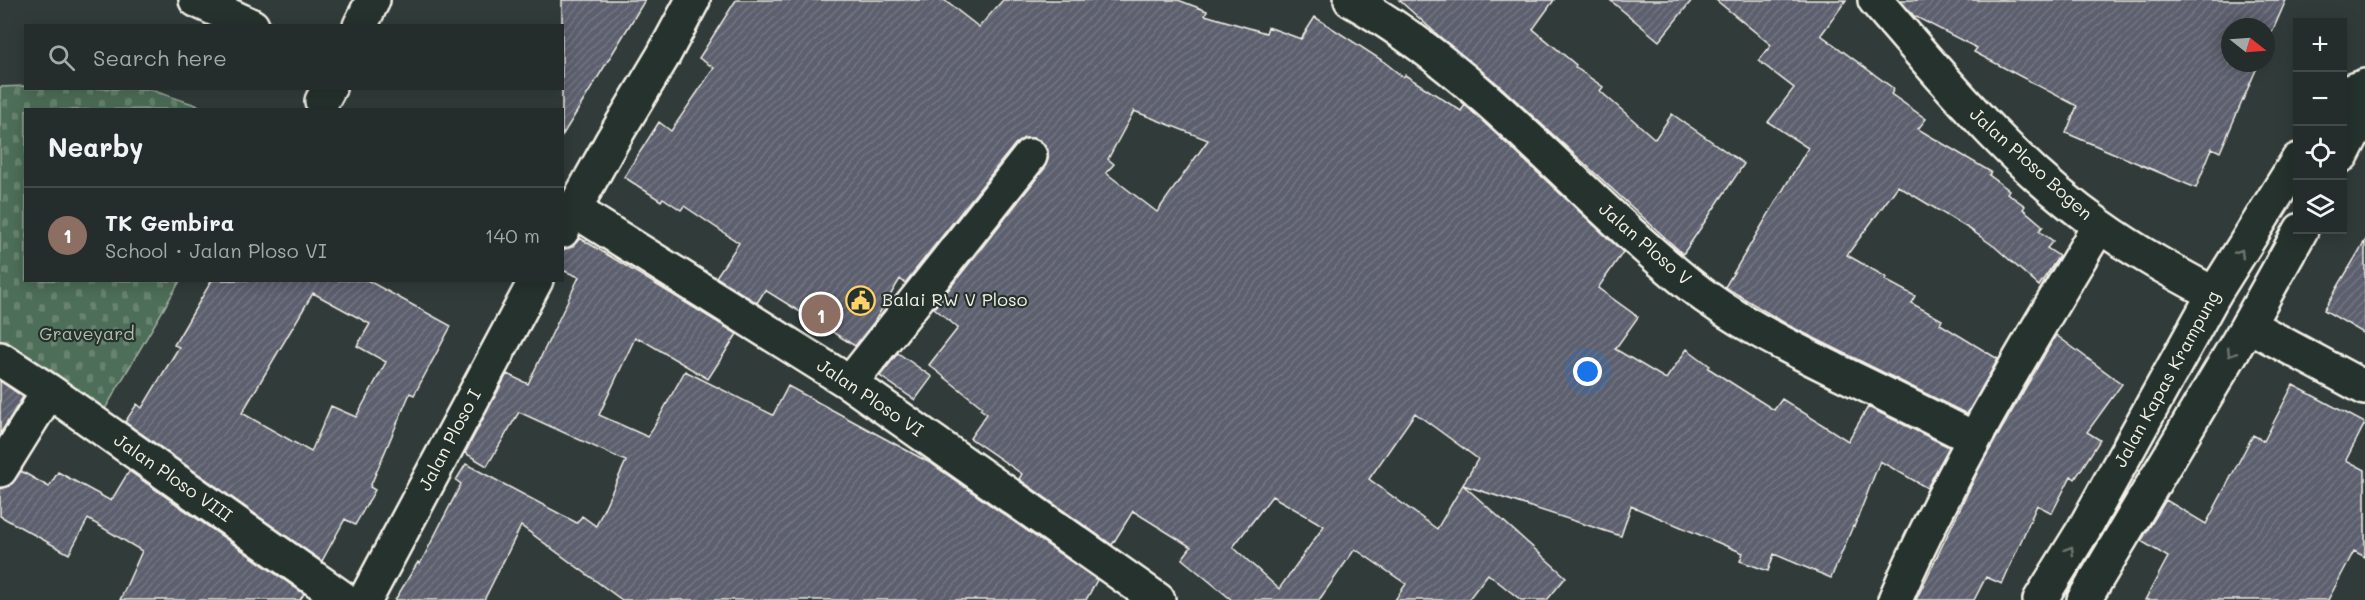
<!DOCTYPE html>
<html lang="en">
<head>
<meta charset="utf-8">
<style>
  :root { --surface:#252d2c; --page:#313938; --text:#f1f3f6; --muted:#a3a8a9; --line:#424948; --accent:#d6ab8b }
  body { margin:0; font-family:Mali,sans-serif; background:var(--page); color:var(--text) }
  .controls { position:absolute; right:18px; top:18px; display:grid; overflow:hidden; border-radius:0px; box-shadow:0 3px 15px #0003 }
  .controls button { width:54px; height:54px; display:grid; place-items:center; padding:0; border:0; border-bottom:2px solid var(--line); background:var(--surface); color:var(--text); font:30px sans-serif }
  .compass { position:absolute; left:2221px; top:18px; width:54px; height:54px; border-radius:50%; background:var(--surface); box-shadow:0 3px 15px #0003; rotate:107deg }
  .you { position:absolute; left:1588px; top:372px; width:21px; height:21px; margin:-15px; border:4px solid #fff; border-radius:50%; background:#1a73e8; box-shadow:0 0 0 9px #1a73e833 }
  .badge { display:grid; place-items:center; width:39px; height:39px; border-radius:50%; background:var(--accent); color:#fff; font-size:20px; font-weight:700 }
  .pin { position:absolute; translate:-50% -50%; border:3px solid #fff; box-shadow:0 2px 6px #0006 }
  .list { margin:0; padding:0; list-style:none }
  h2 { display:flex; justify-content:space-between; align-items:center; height:78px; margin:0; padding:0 24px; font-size:26px }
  h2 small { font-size:20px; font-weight:400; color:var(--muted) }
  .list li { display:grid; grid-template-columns:39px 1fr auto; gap:18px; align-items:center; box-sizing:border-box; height:96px; padding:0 24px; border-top:2px solid var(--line) }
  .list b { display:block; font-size:22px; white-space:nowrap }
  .list p { margin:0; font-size:20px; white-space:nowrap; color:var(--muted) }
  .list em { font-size:20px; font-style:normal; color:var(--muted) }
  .icon { flex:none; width:33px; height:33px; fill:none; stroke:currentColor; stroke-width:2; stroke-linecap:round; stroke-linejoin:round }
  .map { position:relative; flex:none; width:2365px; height:600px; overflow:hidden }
  .search { position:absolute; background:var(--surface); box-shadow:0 3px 15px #0003; left:24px; top:24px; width:540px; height:66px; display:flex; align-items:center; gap:15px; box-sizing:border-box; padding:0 21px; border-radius:0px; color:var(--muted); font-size:22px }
  .panel { position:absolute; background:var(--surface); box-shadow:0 3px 15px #0003; left:24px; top:108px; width:540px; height:174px; border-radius:0px }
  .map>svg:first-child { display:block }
  .cemetery { fill:url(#cemetery-stones); stroke:#a1b0a0; stroke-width:1.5 }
  .building { fill:url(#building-hatch); stroke:#f4f1e8; stroke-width:1.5; fill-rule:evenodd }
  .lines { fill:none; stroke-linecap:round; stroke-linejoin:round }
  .street-casing { stroke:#f4f1e8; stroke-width:38 }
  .secondary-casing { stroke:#f4f1e8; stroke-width:38 }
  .primary-casing { stroke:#f4f1e8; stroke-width:38 }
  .street { stroke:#26332d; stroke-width:33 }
  .secondary { stroke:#26332d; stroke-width:33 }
  .primary { stroke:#26332d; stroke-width:33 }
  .oneway { stroke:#6e766e }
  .labels { text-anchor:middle; stroke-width:4.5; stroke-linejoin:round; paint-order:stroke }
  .street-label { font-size:18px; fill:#f4f1e8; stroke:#26332d }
  .poi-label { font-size:18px; fill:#f4f1e8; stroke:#26332d; text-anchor:start }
  .park-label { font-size:18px; fill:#b2bdae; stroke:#26332d }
</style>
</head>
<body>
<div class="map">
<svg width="2365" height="600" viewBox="0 0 2365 600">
  <defs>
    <pattern id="cemetery-stones" width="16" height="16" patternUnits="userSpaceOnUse" patternTransform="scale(1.5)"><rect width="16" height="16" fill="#4e6e58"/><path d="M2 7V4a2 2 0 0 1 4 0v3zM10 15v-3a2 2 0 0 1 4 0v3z" fill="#688370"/></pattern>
    <pattern id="building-hatch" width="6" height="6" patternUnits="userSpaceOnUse" patternTransform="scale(1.5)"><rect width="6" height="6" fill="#5c5f6d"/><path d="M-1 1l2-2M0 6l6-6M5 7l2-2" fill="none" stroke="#747682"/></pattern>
  </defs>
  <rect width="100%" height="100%" fill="#313c3a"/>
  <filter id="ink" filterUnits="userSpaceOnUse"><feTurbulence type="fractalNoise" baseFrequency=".0167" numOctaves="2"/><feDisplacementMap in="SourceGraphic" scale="12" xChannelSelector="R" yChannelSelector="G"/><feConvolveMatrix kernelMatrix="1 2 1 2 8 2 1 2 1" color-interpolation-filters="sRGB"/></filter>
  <g filter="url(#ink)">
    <path class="cemetery" d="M25,86L26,88L148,89L208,109L26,110V280L180,281L105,409L0,342V87Z"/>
    <path class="building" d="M562,0H645L562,136Z
      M736,0H944L979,27L1003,0H1178L1207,11L1205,15L1266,33L1268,27L1301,39L1315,17L1383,61L1403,77L1405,75L1461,111L1465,105L1623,252L1598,288L1638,317L1615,349L1666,379L1687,349L1710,366L1708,368L1774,410L1782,399L1848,441L1868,407L1949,447L1927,488L1880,461L1854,527L1853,526L1831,578L1774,554L1768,571L1740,561L1743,553L1631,506L1621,536L1463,485L1566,577L1547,600H1521L1488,574L1468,600H1395L1406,584L1355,549L1319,600H1232L1182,559L1191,547L1133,511L1112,545L1019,479L1022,474L970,438L987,414L980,409L982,407L929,365L958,328L934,308L1045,168L1048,159V150L1041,141L1033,138H1024L1015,144L905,283L900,279L874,322L855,346L765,290L757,303L716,277L739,243L684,206L681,210L663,198L661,201L624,177L659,122L671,131L714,68L699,58ZM1134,111L1208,140L1157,212L1106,173L1114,164L1108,159ZM1415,413L1478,459L1437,529L1369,479ZM1272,496L1324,526L1279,589L1233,547Z
      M1399,0H1554L1533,29L1576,65L1575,67L1603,87L1600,91L1655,139L1672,114L1744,164L1683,254L1498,84L1439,36Z
      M1610,0H1692L1659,41Z
      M1716,0H1846L1821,35L1894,89L1891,94L1926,119L1918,129L1991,172L1989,175L2009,190L2007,193L2025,206L2023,209L2043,226L2039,231L2053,241L2047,248L2059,256L2039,286L1995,247L1971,230L1898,186L1847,255L1886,277L1885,280L1915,296L1911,303L1942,320L1940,324L1998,359L1967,414L1788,325L1725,287L1808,148L1768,122L1794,88L1759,61L1771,45Z
      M1900,0H2286L2266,46V27H2230V63H2259L2220,152L2212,148L2196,188L2066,133L2077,106L1974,52L1977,48L1914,16Z
      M580,238L737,334L708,379L639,338V340L635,338L599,415L648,437L685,371L773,415L788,386L932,464L1097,580L1086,600H622L521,526L484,600H395L418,562L420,564L461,484L456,480L466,464L577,523L582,516L596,526L626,461L519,412L487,466L465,453L507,374L528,384L579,277L562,270V253L564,249L572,247Z
      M2365,241V334L2324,310Z
      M212,280H367L451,326L414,395L410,393L370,487L375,490L355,525L345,519L322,561L125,422L137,404L142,408L179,347L174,345ZM313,293L370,324L357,346L386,362L356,417L331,406L311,452L242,413Z
      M2056,335L2122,384L2087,432L2100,440L2075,479L2071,476L2052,513L2037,505L2002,584L1986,577L1974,600H1916L1981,465Z
      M898,353L932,377L915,400L880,376Z
      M0,381L23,397L0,434Z
      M2293,385L2365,423L2346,460L2365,470V557L2354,551L2328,600H2145L2168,557L2141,541L2166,500L2206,524L2253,435L2264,441Z
      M21,471L49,487L58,472L111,501L129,471L304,594L300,600H120L142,551L88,519L69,554L0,516V489L9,486Z"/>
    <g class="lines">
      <defs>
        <path id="street" d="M196,0L252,26
          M1351,0C1482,74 1574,192 1690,285C1734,320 1785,345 1835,370C1881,392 1927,415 1973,438
          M360,26L373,0
          M322,101L329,88
          M576,207L590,220L850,383L1158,600
          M562,231L612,141L663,56L693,0
          M2248,325L2365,388
          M0,359L49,391L345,600
          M850,383L1030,156
          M0,470L49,391
          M365,600L536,280
          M1895,600C1951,469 2026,348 2099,226"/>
        <path id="secondary" d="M1875,0C1944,80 2013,165 2100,226C2136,252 2175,273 2214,294"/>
        <path id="primary" d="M2342,94L2365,86
          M2342,155L2365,111
          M2040,600L2084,529L2214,294L2298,160
          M2084,600L2248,325L2301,230"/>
      </defs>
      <use href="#street" class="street-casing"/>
      <use href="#secondary" class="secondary-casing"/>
      <use href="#primary" class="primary-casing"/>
      <use href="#street" class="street"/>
      <use href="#secondary" class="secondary"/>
      <use href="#primary" class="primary"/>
    </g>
    <defs><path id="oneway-chevron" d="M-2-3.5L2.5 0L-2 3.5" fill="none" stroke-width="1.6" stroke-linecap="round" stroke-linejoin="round" transform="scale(1.5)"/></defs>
    <g class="oneway">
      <use href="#oneway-chevron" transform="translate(2240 253) rotate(-58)"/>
      <use href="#oneway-chevron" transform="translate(2231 353) rotate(121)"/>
      <use href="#oneway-chevron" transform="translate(2070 550) rotate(-58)"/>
    </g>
  </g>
  <defs>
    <symbol id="civic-ring" viewBox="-11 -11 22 22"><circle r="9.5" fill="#26332d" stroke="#ffd166" stroke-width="1.5"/><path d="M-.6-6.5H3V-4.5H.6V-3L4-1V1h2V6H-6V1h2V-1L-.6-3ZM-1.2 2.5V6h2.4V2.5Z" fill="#ffd166"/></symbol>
  </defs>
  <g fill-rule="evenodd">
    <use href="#civic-ring" x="844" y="284" width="33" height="33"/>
  </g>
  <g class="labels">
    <g class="street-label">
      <text transform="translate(2031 164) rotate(42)" y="6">Jalan Ploso Bogen</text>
      <text transform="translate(1645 244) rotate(41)" y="6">Jalan Ploso V</text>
      <text transform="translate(2167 379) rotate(-61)" y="6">Jalan Kapas Krampung</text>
      <text transform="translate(870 398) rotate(34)" y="6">Jalan Ploso VI</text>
      <text transform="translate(450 440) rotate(-62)" y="6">Jalan Ploso I</text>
      <text transform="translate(173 478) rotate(35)" y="6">Jalan Ploso VIII</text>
    </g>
    <g class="poi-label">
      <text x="882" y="306">Balai RW V Ploso</text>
    </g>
    <g class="park-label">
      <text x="87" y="340">Graveyard</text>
    </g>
  </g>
</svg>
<div class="controls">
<button>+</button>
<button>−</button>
<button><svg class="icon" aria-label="locate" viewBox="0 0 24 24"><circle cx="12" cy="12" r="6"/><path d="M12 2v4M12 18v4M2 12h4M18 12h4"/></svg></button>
<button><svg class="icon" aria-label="layers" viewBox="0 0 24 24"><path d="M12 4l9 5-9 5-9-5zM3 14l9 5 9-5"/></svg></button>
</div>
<svg class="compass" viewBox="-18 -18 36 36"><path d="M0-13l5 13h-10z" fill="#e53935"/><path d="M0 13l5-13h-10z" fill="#a3a8a9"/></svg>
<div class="you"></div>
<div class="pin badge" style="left:821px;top:314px;background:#8d6e63">1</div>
<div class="search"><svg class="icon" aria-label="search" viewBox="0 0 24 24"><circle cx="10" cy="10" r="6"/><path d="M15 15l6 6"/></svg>Search here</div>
<section class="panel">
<h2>Nearby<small></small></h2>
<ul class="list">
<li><span class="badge" style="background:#8d6e63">1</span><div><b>TK Gembira</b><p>School · Jalan Ploso VI</p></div><em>140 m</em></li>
</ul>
</section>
</div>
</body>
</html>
